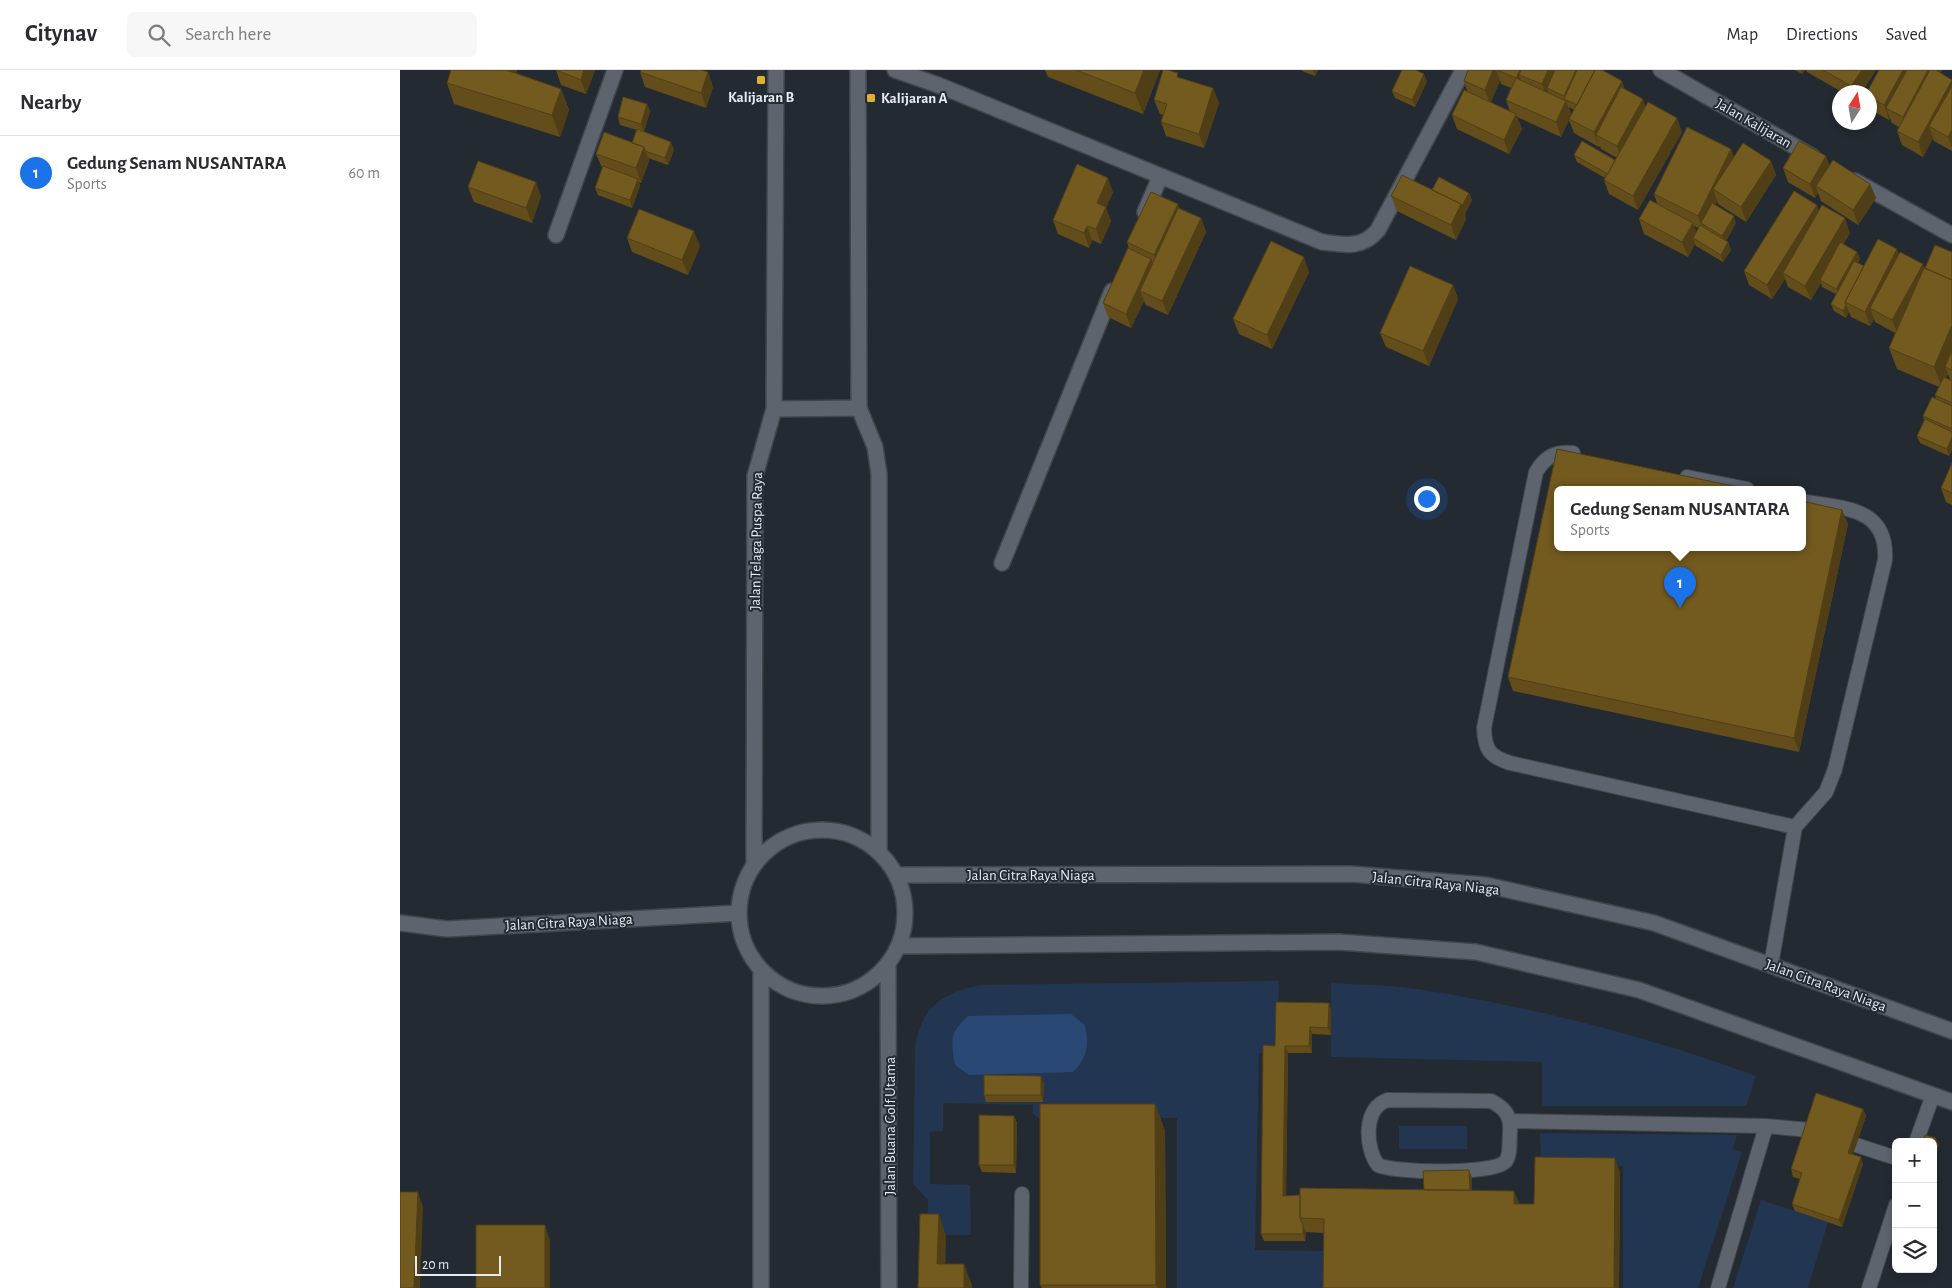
<!DOCTYPE html>
<html lang="en">
<head>
<meta charset="utf-8">
<style>
  :root { --surface:#fff; --page:#f7f7f7; --text:#2b2b33; --muted:#7c7c81; --line:#e1e1e2; --accent:#1a73e8 }
  body { margin:0; font-family:"Alegreya Sans",sans-serif; background:var(--page); color:var(--text) }
  .controls { position:absolute; right:15px; bottom:15px; display:grid; overflow:hidden; border-radius:8px; box-shadow:0 2px 8px #0003 }
  .controls button { width:45px; height:45px; display:grid; place-items:center; padding:0; border:0; border-bottom:1px solid var(--line); background:var(--surface); color:var(--text); font:25px sans-serif }
  .compass { position:absolute; left:1432px; top:15px; width:45px; height:45px; border-radius:50%; background:var(--surface); box-shadow:0 2px 8px #0003; rotate:11deg }
  .scale { position:absolute; left:15px; bottom:12px; width:86px; box-sizing:border-box; padding-left:5px; border:2px solid #e7eaf0; border-top:0; font-size:14px; line-height:18px; white-space:nowrap; color:#e7eaf0; -webkit-text-stroke:4px #242a32; paint-order:stroke }
  .you { position:absolute; left:1026px; top:428px; width:18px; height:18px; margin:-12px; border:4px solid #fff; border-radius:50%; background:#1a73e8; box-shadow:0 0 0 8px #1a73e833 }
  .badge { display:grid; place-items:center; width:32px; height:32px; border-radius:50%; background:var(--accent); color:#fff; font-size:16px; font-weight:700 }
  .pin { position:absolute; translate:-50% -41px; filter:drop-shadow(0 1px 2px #0008) }
  .pin::after { content:''; position:absolute; top:26px; width:18px; height:15px; background:inherit; clip-path:polygon(0 0,100% 0,50% 100%) }
  .popup { position:absolute; left:1154px; top:416px; width:252px; height:65px; box-sizing:border-box; display:grid; place-content:center; border-radius:8px; background:var(--surface); filter:drop-shadow(0 1px 4px #0005); font-size:16px; white-space:nowrap; color:var(--muted) }
  .popup b { font-size:19px; color:var(--text) }
  .popup::after { content:''; position:absolute; left:50%; top:100%; margin-left:-10px; border:10px solid transparent; border-top-color:var(--surface) }
  .list { margin:0; padding:0; list-style:none }
  h2 { display:flex; justify-content:space-between; align-items:center; height:65px; margin:0; padding:0 20px; font-size:21px }
  h2 small { font-size:16px; font-weight:400; color:var(--muted) }
  .list li { display:grid; grid-template-columns:32px 1fr auto; gap:15px; align-items:center; box-sizing:border-box; height:75px; padding:0 20px; border-top:1px solid var(--line) }
  .list b { display:block; font-size:19px; white-space:nowrap }
  .list p { margin:0; font-size:16px; white-space:nowrap; color:var(--muted) }
  .list em { font-size:16px; font-style:normal; color:var(--muted) }
  .icon { flex:none; width:28px; height:28px; fill:none; stroke:currentColor; stroke-width:2; stroke-linecap:round; stroke-linejoin:round }
  .map { position:relative; flex:none; width:1552px; height:1218px; overflow:hidden }
  header { display:flex; align-items:center; gap:30px; box-sizing:border-box; height:70px; padding:0 25px; background:var(--surface); border-bottom:1px solid var(--line) }
  header strong { font-size:24px }
  nav { display:flex; gap:28px; margin-inline-start:auto; font-size:18px }
  .search { width:350px; height:45px; background:var(--page); display:flex; align-items:center; gap:12px; box-sizing:border-box; padding:0 18px; border-radius:8px; color:var(--muted); font-size:19px }
  main { display:flex }
  aside { flex:1; background:var(--surface) }
  .map>svg:first-child { display:block }
  .green { fill:#223551 }
  .water { fill:#2a4874 }
  .lines { fill:none; stroke-linecap:round; stroke-linejoin:round }
  .lane-casing { stroke:#41464d; stroke-width:16 }
  .street-casing { stroke:#41464d; stroke-width:18 }
  .secondary-casing { stroke:#41464d; stroke-width:18 }
  .lane { stroke:#5d646d; stroke-width:14 }
  .street { stroke:#5d646d; stroke-width:15 }
  .secondary { stroke:#5d646d; stroke-width:15 }
  .wall { fill:#634d1b; fill-rule:evenodd }
  .shaded-wall { fill:#503f16 }
  .building { fill:#735a1f; stroke:#503f16 }
  .poi-dot { fill:#e1af34; stroke:#242a32; stroke-width:2 }
  .labels { text-anchor:middle; stroke-width:4; stroke-linejoin:round; paint-order:stroke }
  .poi-label { font-size:15px; font-weight:bold; fill:#e7eaf0; stroke:#242a32 }
  .street-label { font-size:15px; fill:#e7eaf0; stroke:#242a32 }
</style>
</head>
<body>
<header>
<strong>Citynav</strong>
<div class="search"><svg class="icon" aria-label="search" viewBox="0 0 24 24"><circle cx="10" cy="10" r="6"/><path d="M15 15l6 6"/></svg>Search here</div>
<nav><a>Map</a><a>Directions</a><a>Saved</a></nav>
</header>
<main>
<aside>
<h2>Nearby<small></small></h2>
<ul class="list">
<li><span class="badge">1</span><div><b>Gedung Senam NUSANTARA</b><p>Sports</p></div><em>60 m</em></li>
</ul>
</aside>
<div class="map">
<svg width="1552" height="1218" viewBox="0 0 1552 1218">
  <rect width="100%" height="100%" fill="#242a32"/>
  <path class="green" d="M879,911L877,983H859L855,1180L924,1181L923,1218H777V1048H639L633,1044V1035L543,1033V1061L530,1062V1114L570,1115L571,1165H528V1130L513,1114L515,977C522,936 542,923 581,915Z
    M931,913C964,915 998,915 1030,921C1141,939 1250,967 1356,1006L1346,1036H1142V992L931,987Z
    M999,1056H1067V1079H999Z
    M1140,1063L1337,1065L1333,1079L1342,1082L1298,1218H1223V1096L1141,1097Z
    M1361,1130L1428,1152L1408,1218H1333Z"/>
  <path class="water" d="M671,944L685,955C689,975 688,987 673,1002L569,1005L555,995C551,969 549,964 568,946Z"/>
  <g class="lines">
    <defs>
      <path id="lane" d="M1173,383C1155,381 1145,387 1136,402L1084,658C1085,680 1089,686 1110,693L1395,757L1371,895
        M1287,407L1347,419
        M1395,757L1426,722L1435,699L1485,490C1488,436 1443,439 1402,431
        M988,1030L1091,1031C1105,1038 1111,1046 1110,1061C1109,1070 1111,1083 1106,1091C1096,1105 994,1103 978,1095C965,1078 963,1037 988,1030Z
        M1110,1051L1366,1056L1409,1060
        M1516,1072L1533,1025
        M1456,1075L1496,1088
        M621,1218L622,1124
        M1318,1218L1366,1056
        M1469,1218L1496,1135"/>
      <path id="street" d="M495,0L538,15L922,172C945,175 962,179 978,160L1063,0
        M1261,0L1413,87
        M1455,111L1552,165
        M745,142L760,107
        M156,165L215,0
        M602,493L712,221"/>
      <path id="secondary" d="M458,0L459,338L475,377L479,404V782
        M374,339L459,338
        M339 843a83 83 0 1 1 166 0a83 83 0 1 1-166 0Z
        M354,795L355,406L374,339L376,0
        M497,805L951,804L1086,815L1254,853L1552,961
        M0,853L47,859L339,843
        M499,876L939,872L1076,882L1239,920L1552,1032
        M488,895L489,1218
        M361,1218V900"/>
    </defs>
    <use href="#lane" class="lane-casing"/>
    <use href="#street" class="street-casing"/>
    <use href="#secondary" class="secondary-casing"/>
    <use href="#lane" class="lane"/>
    <use href="#street" class="street"/>
    <use href="#secondary" class="secondary"/>
  </g>
  <path class="wall" d="M51,0H117L116,3L161,19L169,40L160,67L54,34L47,13Z
    M156,0H195L186,24L161,15Z
    M645,0H760L743,44L648,7Z
    M902,0H918L915,6L902,1Z
    M1068,0H1203L1246,37L1282,62L1238,140L1209,124L1204,110L1205,108L1177,92L1174,85L1215,90L1217,88L1201,79L1200,76L1199,77L1174,63L1169,50L1161,67L1117,47L1122,59L1109,84L1057,59L1052,45L1067,21L1064,11ZM1100,10L1101,14L1111,18L1106,30L1110,42L1091,32ZM1169,37L1174,40L1171,45Z
    M1395,0H1405L1402,4Z
    M1406,0H1476L1462,22H1442L1407,2Z
    M1479,0H1542L1540,3L1552,10V81L1534,71L1533,68L1523,87L1502,75L1497,61L1499,57L1492,53L1490,48L1489,50L1471,40L1470,37V22Z
    M305,1L308,2L313,17L306,38L245,17L240,2Z
    M780,8L813,18L819,33L804,78L766,66L761,52L763,45L760,44L754,30Z
    M1027,11L1015,37L995,28L992,21Z
    M247,34L250,41L244,62L274,80L268,95L248,88L249,91L241,113L239,112L240,116L232,138L198,125L195,118L202,98L196,84L232,73L237,60L220,55L218,47Z
    M1331,79L1334,88L1371,91L1376,105L1346,152L1318,134L1317,131L1315,135L1336,153L1326,171L1328,172L1331,180L1323,192L1296,176L1295,174L1288,187L1244,164L1239,149L1257,133L1254,124ZM1294,156L1299,158L1296,162Z
    M1426,86L1429,95L1470,114L1476,128L1458,155L1421,131L1418,123L1415,128L1388,112L1383,98Z
    M68,117L141,126L132,153L74,132Z
    M1032,120L1069,123L1072,130L1065,144L1066,149L1056,170L997,141L991,126Z
    M713,122L706,138L711,151L701,174L692,170L689,178L658,164L653,150Z
    M778,134L779,138L801,148L806,162L768,245L746,235L744,231L731,258L708,247L703,233L729,179L727,172Z
    M1419,140L1450,163L1443,174L1457,182L1460,189L1458,193L1464,196L1499,184L1525,198L1552,182V380L1549,386L1520,373L1517,366L1524,350L1523,346L1536,329L1535,325L1539,317L1497,299L1489,278L1495,263L1475,252L1474,249L1470,256L1451,247L1449,242L1446,248L1434,241L1431,234L1436,224L1422,217L1421,213L1411,230L1388,217L1385,209L1372,229L1349,215L1344,201ZM1548,304L1550,310L1546,308Z
    M227,168L300,176L288,205L232,182Z
    M909,202L872,279L839,264L833,249Z
    M1053,215L1058,229L1029,296L986,277L980,263Z
    M1552,393V435L1546,432L1541,418Z
    M1448,454L1399,682L1113,621L1108,607Z
    M929,933L931,940V965L912,964V983H888L886,1126L1024,1120L1069,1100L1072,1108V1120L1119,1134H1134L1220,1102L1219,1218L923,1163L906,1162L905,1171H864L861,1164L875,976Z
    M644,1013L643,1032H586L584,1025Z
    M755,1034L765,1061L766,1218H642L640,1215Z
    M1463,1039L1466,1046L1453,1084L1463,1094L1442,1157L1395,1141L1392,1134L1400,1109L1393,1107L1391,1099Z
    M614,1046L617,1053L616,1103L582,1102L579,1095Z"/>
  <path class="shaded-wall" d="M103,0H117L110,20Z
    M184,0H195L186,24L181,10Z
    M744,0H760L743,44L735,23Z
    M913,0H918L915,6Z
    M1093,0H1096L1100,10L1090,34L1085,20Z
    M1120,0H1131L1119,5L1124,17L1116,8Z
    M1148,0H1160L1147,18L1149,25L1147,29L1142,14Z
    M1176,0H1182L1166,30L1164,26Z
    M1401,0H1405L1402,4Z
    M1462,0H1476L1462,22H1453L1451,16Z
    M1503,0H1517L1486,38L1490,48L1489,50L1484,35Z
    M1528,0H1542L1508,61L1503,47Z
    M308,2L313,17L306,38L301,23Z
    M1024,4L1027,11L1015,37L1012,30Z
    M1552,10V34L1529,56L1533,68L1523,87L1518,72Z
    M1222,11L1227,25L1196,65L1199,77L1194,62Z
    M813,18L819,33L804,78L799,64Z
    M161,19L169,40L160,67L152,45Z
    M1243,29L1248,44L1222,91L1217,76Z
    M1166,31L1171,45L1161,67L1156,52Z
    M247,34L250,41L244,62L241,54Z
    M1116,44L1122,59L1109,84L1104,70Z
    M1277,48L1282,62L1238,140L1233,126Z
    M1552,60V78L1548,67Z
    M271,72L274,80L268,95L265,88Z
    M244,77L249,91L241,113L236,98Z
    M1331,79L1336,93L1313,119L1317,131L1305,156L1301,153L1303,160L1298,146Z
    M1426,86L1431,100L1416,116L1418,123L1415,128L1410,114Z
    M1371,91L1376,105L1346,152L1341,137Z
    M708,108L713,122L706,138L711,151L701,174L696,159L697,133Z
    M238,109L240,116L232,138L230,130Z
    M136,112L141,126L132,153L126,138Z
    M1470,114L1476,128L1458,155L1453,140Z
    M1069,123L1072,130L1065,144L1066,149L1056,170L1051,155L1061,134Z
    M778,134L783,149L759,200L754,185Z
    M1417,135L1422,149L1383,203L1385,209L1372,229L1367,215Z
    M1334,146L1336,153L1325,173L1322,166Z
    M801,148L806,162L768,245L762,231Z
    M1445,148L1450,163L1422,211L1420,210L1421,213L1411,230L1405,216Z
    M1293,153L1298,167L1293,168L1295,174L1288,187L1282,172Z
    M687,156L692,170L689,178L684,163Z
    M294,161L300,176L288,205L282,190Z
    M1328,172L1331,180L1323,192L1321,185Z
    M1497,179L1502,193L1470,238L1474,249L1470,256L1465,242Z
    M1457,182L1460,189L1439,226L1436,219Z
    M904,187L909,202L872,279L867,265Z
    M751,189L757,204L740,221L744,231L731,258L726,244Z
    M1523,194L1525,200L1498,264L1492,250Z
    M1053,215L1058,229L1029,296L1023,281Z
    M1446,235L1449,242L1446,248L1443,241Z
    M1552,255V294L1545,297L1548,304L1542,318L1534,297Z
    M1552,367V380L1549,386L1547,379Z
    M1442,440L1448,454L1399,682L1394,668Z
    M929,933L931,940V965L928,958Z
    M910,957L912,964V983L909,976Z
    M885,976L888,983L886,1133L883,1126Z
    M641,1006L644,1013L643,1032L641,1025Z
    M755,1034L765,1061L766,1218H757L756,1215Z
    M1463,1039L1466,1046L1451,1090L1448,1083Z
    M614,1046L617,1053L616,1103L614,1095Z
    M1536,1068L1539,1075L1535,1088L1533,1084V1078Z
    M1461,1087L1463,1094L1442,1157L1439,1150Z
    M1215,1088L1220,1102L1219,1218H1214Z
    M1069,1100L1072,1108V1135L1070,1127Z
    M1114,1121L1120,1135L1114,1134Z
    M18,1122L23,1137L20,1218H14Z
    M539,1144L546,1166L545,1215L537,1194Z
    M145,1155L150,1170V1218H145Z
    M903,1155L906,1162L905,1171L903,1164Z
    M564,1194L572,1215V1218H564Z"/>
  <path class="building" d="M51,0H106L161,19L152,45L47,13Z
    M156,0H184L181,10Z
    M241,0H301L308,2L301,23L240,2Z
    M676,0H744L735,23Z
    M763,0H768L778,3L777,7L813,18L799,64L761,52L767,34L754,30Z
    M1002,0H1016L1024,4L1012,30L992,21Z
    M1068,0H1093L1085,20L1064,11Z
    M1097,0H1120L1116,8L1166,31L1156,52L1106,30L1116,8Z
    M1121,0H1148L1142,14L1119,5Z
    M1155,0H1176L1164,26L1147,18Z
    M1177,0H1195L1177,35L1164,29Z
    M1195,0H1202L1222,11L1194,62L1169,49Z
    M1423,0H1462L1451,16Z
    M1479,0H1503L1484,35L1470,27V22H1467Z
    M1507,0H1528L1503,47L1486,38Z
    M1530,0H1536L1552,10L1518,72L1497,61Z
    M1552,16V60L1548,67L1529,56Z
    M1221,17L1243,29L1217,76L1196,65Z
    M1064,20L1116,44L1104,70L1052,45Z
    M223,27L247,34L241,54L218,47Z
    M1248,32L1277,48L1233,126L1204,110Z
    M1287,57L1331,79L1298,146L1254,124Z
    M237,59L271,72L265,88L245,81L244,77L232,73Z
    M204,62L244,77L236,98L196,84Z
    M1182,71L1215,90L1208,104L1174,85Z
    M1399,71L1426,86L1410,114L1383,98Z
    M1343,73L1371,91L1341,137L1313,119Z
    M1433,90L1470,114L1453,140L1416,116Z
    M78,91L136,112L126,138L68,117Z
    M677,94L708,108L697,133L706,137L696,159L687,156L684,163L653,150Z
    M203,96L238,109L230,130L195,118Z
    M1002,105L1061,134L1051,155L991,126Z
    M1039,107L1069,123L1062,136L1061,134L1032,120Z
    M1394,121L1417,135L1367,215L1344,201Z
    M751,122L778,134L754,185L727,172Z
    M1250,130L1293,153L1282,172L1239,149Z
    M1312,133L1334,146L1322,166L1301,153Z
    M1422,135L1445,148L1405,216L1383,203Z
    M778,138L801,148L762,231L740,221Z
    M239,139L294,161L282,190L227,168Z
    M1300,155L1328,172L1321,185L1293,168Z
    M1478,169L1497,179L1465,242L1445,232Z
    M871,171L904,187L867,265L833,249Z
    M1440,172L1457,182L1436,219L1420,210Z
    M1535,175L1552,182V210L1525,198Z
    M728,178L751,189L726,244L703,233Z
    M1500,182L1523,194L1492,250L1470,238Z
    M1454,191L1464,196L1445,232L1446,235L1443,241L1431,234Z
    M1010,196L1053,215L1023,281L980,263Z
    M1524,198L1552,210V255L1534,297L1489,278Z
    M1552,280V300L1545,297Z
    M1544,307L1552,311V333L1535,325Z
    M1532,327L1552,336V359L1523,346Z
    M1525,349L1552,362V367L1547,379L1517,366Z
    M1157,379L1347,419H1158V477H1402V431L1442,440L1394,668L1108,607Z
    M1552,393V423L1541,418Z
    M876,932L929,933L928,958L910,957L909,976H885L883,1126L900,1125V1148L903,1155V1164H861L863,975L875,976Z
    M584,1005L641,1006V1025H584Z
    M1416,1023L1463,1039L1448,1083L1461,1087L1439,1150L1392,1134L1402,1103L1391,1099Z
    M640,1034H755L756,1215H640Z
    M579,1045L614,1046V1095H579Z
    M1525,1065L1536,1068L1533,1078V1072H1523Z
    M1135,1087L1215,1088L1214,1218H923L924,1149L900,1148V1118L1114,1121V1134H1134Z
    M1069,1100L1070,1120H1024L1023,1101Z
    M0,1122H18L14,1218H0Z
    M520,1144H539L537,1194H564V1218H518Z
    M76,1155H145V1218H76Z"/>
  <g class="poi-dot">
    <rect x="356" y="5" width="10" height="10" rx="2.5"/>
    <rect x="466" y="23" width="10" height="10" rx="2.5"/>
  </g>
  <g class="labels">
    <g class="poi-label">
      <text x="361" y="32">Kalijaran B</text>
      <text x="481" y="33" text-anchor="start">Kalijaran A</text>
    </g>
    <g class="street-label">
      <text transform="translate(1354 53) rotate(30)" y="5">Jalan Kalijaran</text>
      <text transform="translate(356 471) rotate(-89)" y="5">Jalan Telaga Puspa Raya</text>
      <text x="631" y="810">Jalan Citra Raya Niaga</text>
      <text transform="translate(1036 813) rotate(6)" y="5">Jalan Citra Raya Niaga</text>
      <text transform="translate(169 852) rotate(-3)" y="5">Jalan Citra Raya Niaga</text>
      <text transform="translate(1426 915) rotate(20)" y="5">Jalan Citra Raya Niaga</text>
      <text transform="translate(490 1056) rotate(-90)" y="5">Jalan Buana Golf Utama</text>
    </g>
  </g>
</svg>
<div class="controls">
<button>+</button>
<button>−</button>
<button><svg class="icon" aria-label="layers" viewBox="0 0 24 24"><path d="M12 4l9 5-9 5-9-5zM3 14l9 5 9-5"/></svg></button>
</div>
<svg class="compass" viewBox="-18 -18 36 36"><path d="M0-13l5 13h-10z" fill="#e53935"/><path d="M0 13l5-13h-10z" fill="#7c7c81"/></svg>
<div class="scale">20 m</div>
<div class="you"></div>
<div class="pin badge" style="left:1280px;top:538px">1</div>
<div class="popup"><b>Gedung Senam NUSANTARA</b>Sports</div>
</div>
</main>
</body>
</html>
